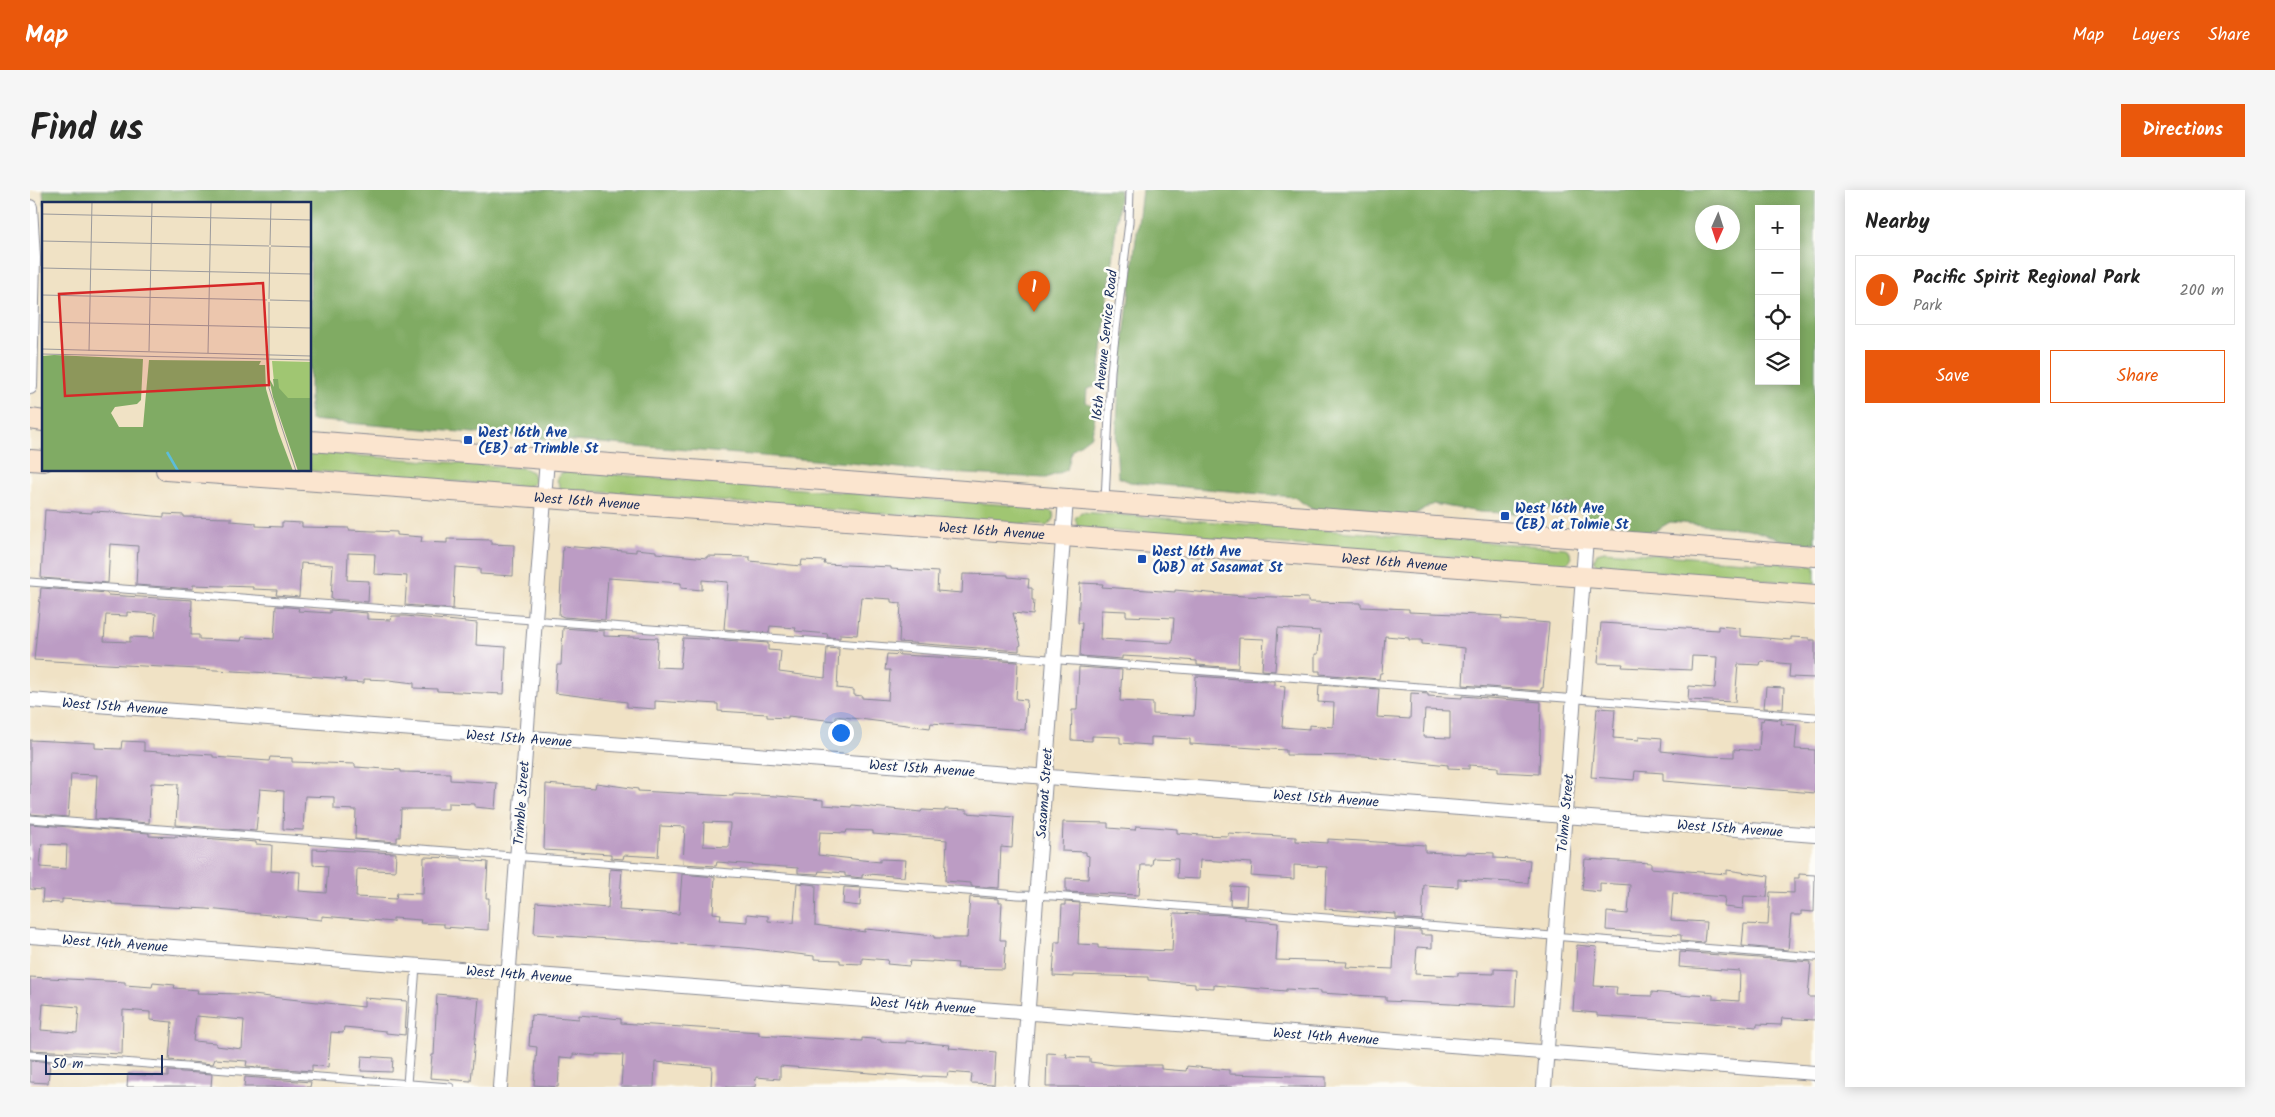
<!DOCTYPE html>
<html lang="en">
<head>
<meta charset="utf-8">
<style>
  :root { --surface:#fff; --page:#f6f6f6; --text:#222; --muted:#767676; --line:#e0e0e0; --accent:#ea580c }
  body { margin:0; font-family:Kalam,sans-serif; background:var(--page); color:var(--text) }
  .controls { position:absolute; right:15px; top:15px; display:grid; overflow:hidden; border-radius:0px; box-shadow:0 2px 12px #0003 }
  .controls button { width:45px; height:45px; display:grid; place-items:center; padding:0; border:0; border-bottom:1px solid var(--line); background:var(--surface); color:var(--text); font:25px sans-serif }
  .compass { position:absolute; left:1665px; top:15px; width:45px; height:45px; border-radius:50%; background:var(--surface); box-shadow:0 2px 12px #0003; rotate:183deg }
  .scale { position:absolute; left:15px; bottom:12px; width:118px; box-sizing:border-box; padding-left:5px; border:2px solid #1b2f5e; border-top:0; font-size:14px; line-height:18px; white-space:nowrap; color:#1b2f5e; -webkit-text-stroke:4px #fdfcf7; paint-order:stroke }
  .you { position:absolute; left:810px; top:542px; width:18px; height:18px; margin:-12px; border:4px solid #fff; border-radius:50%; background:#1a73e8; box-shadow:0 0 0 8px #1a73e833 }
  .badge { display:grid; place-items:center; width:32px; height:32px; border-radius:50%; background:var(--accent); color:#fff; font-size:16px; font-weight:700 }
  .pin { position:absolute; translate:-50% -41px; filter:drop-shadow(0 1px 2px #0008) }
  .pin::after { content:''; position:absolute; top:26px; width:18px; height:15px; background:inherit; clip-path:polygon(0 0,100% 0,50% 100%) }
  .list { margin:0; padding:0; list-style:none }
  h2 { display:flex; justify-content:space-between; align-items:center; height:65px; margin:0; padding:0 20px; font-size:21px }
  h2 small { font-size:16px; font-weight:400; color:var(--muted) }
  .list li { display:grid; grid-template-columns:32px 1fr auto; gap:15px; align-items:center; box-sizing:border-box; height:70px; margin:0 10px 10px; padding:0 10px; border:1px solid var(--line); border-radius:0px }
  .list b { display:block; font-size:19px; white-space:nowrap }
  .list p { margin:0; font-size:16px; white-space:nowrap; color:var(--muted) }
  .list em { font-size:16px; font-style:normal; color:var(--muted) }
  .actions { display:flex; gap:10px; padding:15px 20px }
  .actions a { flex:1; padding:11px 0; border:1px solid var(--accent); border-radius:0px; text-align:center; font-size:18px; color:var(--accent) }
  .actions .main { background:var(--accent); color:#fff }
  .icon { flex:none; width:28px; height:28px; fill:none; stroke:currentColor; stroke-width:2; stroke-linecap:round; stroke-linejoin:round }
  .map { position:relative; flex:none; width:1785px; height:897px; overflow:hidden; border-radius:0px }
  header { display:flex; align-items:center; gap:30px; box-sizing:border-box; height:70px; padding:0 25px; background:var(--accent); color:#fff }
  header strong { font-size:24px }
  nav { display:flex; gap:28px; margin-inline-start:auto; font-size:18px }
  .intro { display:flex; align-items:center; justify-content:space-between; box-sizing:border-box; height:120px; padding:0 30px }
  h1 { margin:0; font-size:35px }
  .button { padding:12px 22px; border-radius:0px; background:var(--accent); color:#fff; font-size:18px; font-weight:700 }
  main { display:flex; gap:30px; padding:0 30px }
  aside { flex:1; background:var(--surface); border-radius:0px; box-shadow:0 2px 12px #0003 }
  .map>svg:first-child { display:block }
  .green { fill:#a0c672; stroke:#5e7a68 }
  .forest { fill:#80ab64; stroke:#4e6d61; fill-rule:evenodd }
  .building { fill:#bc9cc4; fill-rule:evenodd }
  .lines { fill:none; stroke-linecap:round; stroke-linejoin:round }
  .lane-casing { stroke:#868892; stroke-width:9 }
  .street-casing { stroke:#868892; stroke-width:16 }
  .secondary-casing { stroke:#868892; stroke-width:22 }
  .lane { stroke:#fff; stroke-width:7 }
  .street { stroke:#fff; stroke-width:14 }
  .secondary { stroke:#fbe5cf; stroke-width:20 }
  .transit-dot { fill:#1a4fb4; stroke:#fdfcf7; stroke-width:2 }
  .labels { text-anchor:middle; stroke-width:5; stroke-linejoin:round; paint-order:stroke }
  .street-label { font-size:14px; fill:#1b2f5e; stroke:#fdfcf7 }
  .transit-label { font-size:14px; font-weight:bold; fill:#164399; stroke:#fdfcf7; text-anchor:start }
  .inset-river { fill:none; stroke:#5cbdda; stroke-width:2.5 }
  .inset-road { fill:none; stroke:#9b9a9c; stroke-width:1 }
  .view { fill:#d62828; fill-opacity:0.15; stroke:#d62828; stroke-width:2.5 }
  .inset-edge { fill:none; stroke:#1b2f5e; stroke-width:2.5 }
</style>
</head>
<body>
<header>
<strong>Map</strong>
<nav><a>Map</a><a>Layers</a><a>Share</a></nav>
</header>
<div class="intro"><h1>Find us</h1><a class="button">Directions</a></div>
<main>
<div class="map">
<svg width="1785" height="897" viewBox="0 0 1785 897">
  <rect width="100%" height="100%" fill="#fdfcf7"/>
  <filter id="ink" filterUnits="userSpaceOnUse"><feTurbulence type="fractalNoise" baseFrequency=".02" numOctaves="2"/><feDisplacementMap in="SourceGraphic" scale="10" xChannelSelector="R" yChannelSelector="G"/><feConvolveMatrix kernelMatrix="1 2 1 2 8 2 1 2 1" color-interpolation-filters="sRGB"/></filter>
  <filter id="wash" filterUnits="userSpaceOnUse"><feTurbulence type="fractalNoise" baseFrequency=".0096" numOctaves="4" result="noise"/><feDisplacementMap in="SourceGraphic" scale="20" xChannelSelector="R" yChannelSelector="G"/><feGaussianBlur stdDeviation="1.12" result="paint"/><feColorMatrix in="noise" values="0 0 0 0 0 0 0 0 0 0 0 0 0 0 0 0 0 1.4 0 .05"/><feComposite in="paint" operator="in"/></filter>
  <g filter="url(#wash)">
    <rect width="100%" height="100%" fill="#f0e2c5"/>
    <path class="green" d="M280,262L493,278L502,282L505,290L503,294L495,297L270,280H280Z
      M538,281L1016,318L1023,322L1024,329L1017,336L531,299L527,290L531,283Z
      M1051,322L1535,358L1539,360L1542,368L1534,376L1048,338L1045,328Z
      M1574,361L1785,376V394L1573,378L1566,375L1564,370L1567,363Z"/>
    <path class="forest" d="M13,0H1090L1068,196L1057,199L1056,212L1066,218L1062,245L1042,260L1037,280L1016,288L917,283L821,273L280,230V14L14,15Z
      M1112,0H1785V354L1758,352L1719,339L1640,332L1623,342L1585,339L1557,328L1538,313L1502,324L1449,322L1403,314L1381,327L1285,321L1264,307L1100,292L1088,287L1086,250L1090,179ZM1729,19H1766V191H1729ZM1672,22H1702V52H1672Z"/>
    <g id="blocks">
      <path class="building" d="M15,320L62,323V321L82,322L134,327V324L154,325V327L201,328V331L226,333V336L252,337V332L272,333V337L319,338V340L367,342V345L392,347L391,352L417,353V349L461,350V354L484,355L483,386L450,384V379L425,377L423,419L375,415L377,386L344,384L345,364L318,363L317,390L339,391L338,412L301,409L303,375L271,373L269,407L246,405L247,400L223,399V397L163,395V399L106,395L108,356L80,354L78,393L11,388Z
        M533,356L606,362V359L626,361V363L677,368V366L720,367V371L771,376L772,370L795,371L794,374L861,377V379L908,382L907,401L932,403L933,384L978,385V387L999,389L998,398H1002V410H1004L1003,425L983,423L991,455L989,456V461L869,452L871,413L861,412V409L831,407L827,445L810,444V448L797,447L798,444L765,441L766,438L740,436L739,443L694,439L698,392L672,390V400L651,398V393L578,388L575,430L534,427L529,425Z
        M1050,393L1073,394L1072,397L1118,400L1145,402V400L1213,406L1278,408V412L1331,413V417L1379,419V422L1472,426L1471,429L1519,433L1513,498H1511V501L1433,495L1435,458L1392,454V450H1379V448L1355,446L1352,483H1350L1349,489L1290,484V481H1285V464H1288L1290,441L1248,438L1245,481L1232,480L1234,449L1209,448L1208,478L1167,475V471L1130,468L1092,466V469L1050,466L1052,433H1048ZM1071,420L1096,421V426L1144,428L1142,453L1070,449Z
        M11,398L77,403L78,405L162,410L161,445H169V449L211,451L212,447L244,449L246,416L269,418L268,421L300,423V420L337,423V429L361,430L362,426H375L447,433L446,455L476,457L474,504L407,501V499L384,498V493L359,490L334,489V493L315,492L316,489L240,483L4,470ZM97,422L126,424L124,448L100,447V452L74,451L76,425L97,426Z
        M1571,433L1688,440V436L1710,438V446L1761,450V447L1779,448V450H1785V488L1759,487L1760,474L1731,471L1730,475L1708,474L1705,512L1658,510L1659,496L1685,498L1687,467L1662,466L1661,480L1592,477L1593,474L1568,473Z
        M533,438L574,441V446L628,448L626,477L650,478L653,448L694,450L738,453V460L751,461L749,482L795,488L797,458L809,459L807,498L824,500V505L832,506V508L858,510L860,480H855L857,464L988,472L986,509L997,510L995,540L901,533L900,538L806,526V531L758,526V528L737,527V524L688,521V514L656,512V513L625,511V519L597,517V512L525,503L527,475H531Z
        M1049,477L1092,480L1090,511L1123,513V524L1164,526L1166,486L1207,489V490L1244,491V495L1255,496L1252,537L1279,539V535L1303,537L1304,513L1288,512L1289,495L1349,499L1347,527L1380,529L1381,503L1398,504V506L1432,508V506L1511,512L1509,584L1468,582V577L1439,575V579L1418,578V575L1334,566L1256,565V560L1160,554V549L1121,547V555L1090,553V547L1062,546V551L1041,550L1042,520H1047ZM1395,520L1420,521V548L1393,547Z
        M1736,497L1754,498L1753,519L1734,518Z
        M1567,518L1585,519L1583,548L1609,550V546L1632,548L1631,561L1677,566L1704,567V559L1729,561L1731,530L1733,531L1734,528L1752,530L1751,534L1767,535L1765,559L1785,560V603L1633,591V583L1605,581L1604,590L1561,587Z
        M0,550L65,553V558L91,559L92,551L114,552V561L183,565V567L239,571L240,567L262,568V572L325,574V577L371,580V582L420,583V590L467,593L465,619L445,617V614L418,613V619H371L370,647H367V652L325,649L326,620L304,619V607L275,606L273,640L253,639L254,601L230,599L226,641L146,635L148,594L121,593L119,633L65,629L67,585L41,584L38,627L0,624Z
        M566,593L608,599V601L703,606V604L747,606L793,610V615L821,617L822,615L891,622L892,620L915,621V619L937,620V623L984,627L982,658L971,657L969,698L941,696V693L915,691L917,650L843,644V641L817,640L816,643L790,642L788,665L850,672V669L876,670L874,687L839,684L832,685V688L815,686V683L789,681L788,684L768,683V678L687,672L686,676L653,674L655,637L630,636L628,667L594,665L593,669L581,668V664L514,660L516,594L565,598ZM674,632L700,633L699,657L673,656Z
        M1033,632L1078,633V638L1105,640L1106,636L1124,637L1147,639V643L1171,645L1198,646V643L1266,647V651L1298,653V649L1395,655V662L1436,664L1437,662L1464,663V668L1500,670L1498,693L1428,689V697L1394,695L1392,730L1366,728V724L1295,719L1297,677L1264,675V689L1221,686L1222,673L1170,670L1169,689L1147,688L1148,669L1123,668L1122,675H1111L1109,705L1036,702V688L1058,689L1059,666L1056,665V662L1032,661Z
        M0,634L119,643V646L145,647V646L226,652V654L242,655L241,681L270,682L269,701L296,703L298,676L283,675V659L366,663L365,681L327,679L326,707L366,709L367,703L393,704L394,667L432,668V670L458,672L456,708H459L458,740L414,737V734L390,733L391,730L363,728V732L292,726V730L177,719L82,714V712L32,709V713L12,712L13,700L0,699ZM12,654L37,655L36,679L10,677Z
        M1555,669L1621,673V678L1644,680L1697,684V680L1739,686L1737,707L1714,706L1713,719L1694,717L1695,707L1643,703L1641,730L1676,732L1674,753L1651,751V745L1576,740L1577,722L1598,724L1600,695L1570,693V702L1552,700Z
        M580,679L592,680L589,720L649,724L652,684L685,687L683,723L691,724L690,730L717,732V724L738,726V731L764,733L767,693L786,695L785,735L835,742V739L857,741L904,746V748H937L940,707L968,709V713H972L970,750H976L974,779L927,778L928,773L902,771V772L880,771L879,776L857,774L858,770L832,768V774L810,773V770L784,769V766L715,758L504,744L506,712L578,718Z
        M1769,684L1785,685L1784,722L1771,721V725H1761L1758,760L1712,756L1714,734L1738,735L1740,702L1764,703V688H1769Z
        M1201,696L1217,697L1216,716L1200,715Z
        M814,697L831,698L830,716L813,714Z
        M1035,712L1050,713L1048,754L1068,755V758L1142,761L1144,723L1200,725L1215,727V730L1248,733L1246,770L1317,772L1316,777L1363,779L1365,739L1391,741V745H1402V758L1387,757L1385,784L1428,786V783L1464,784V779L1487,780L1485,817L1356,811V807L1291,803V801L1256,799V801L1184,795V798L1165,797V794L1118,790V787L1043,785V787L1023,786L1025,752H1030L1032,715H1035Z
        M1547,755L1567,757L1564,796L1587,797L1586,805L1622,806V802L1661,806L1662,804L1683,805V809L1709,811L1710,781L1649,777L1650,762L1781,772L1778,807H1785V830L1752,828L1751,835L1727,834V837L1681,833L1567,826V823L1543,821Z
        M0,787L95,792V795L122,797L123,793L145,795L144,798L168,800L167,803L213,804L334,817V808L377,811L375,845L356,843V841L314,837L313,843L301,842L298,877L282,875V881L216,876L217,871L185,869L183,874L139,870L142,832L120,830V822L93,820L92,864L0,860ZM13,814L49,817L47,843L11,840ZM166,826L214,830L212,859L186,856V853L163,851Z
        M407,804L449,808L441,891L400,888L402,865H404Z
        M501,825L549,829V825L591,829V833L729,842V845L832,851V848L851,850V852L876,853V851L920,855L919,858L966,862L964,894L941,893L942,884L918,882L917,887L893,886V887L750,876V889L726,887L725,897H681L682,877L625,872L624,897H591L593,865L566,864V866L543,864V868L530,867L528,897L504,895L507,857L499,856Z
        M1017,863L1037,864L1036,867L1060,868V872L1084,875H1131V879L1156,881L1157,876L1199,880V884L1296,887V897H1016Z
        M332,866L363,868L362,882L331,881Z
        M0,870L20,872L18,893L0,892Z
        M138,881L182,884L181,897H97L98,884L138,887Z
        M215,887L281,892L280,897H214Z"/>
    </g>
  </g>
  <g filter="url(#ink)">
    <use href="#blocks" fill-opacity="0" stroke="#868892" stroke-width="1"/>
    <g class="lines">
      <defs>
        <path id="lane" d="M1075,311L1081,181L1099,32L1100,0
          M0,392L1785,527
          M0,629L988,705L1023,706L1785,767
          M0,865L420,897
          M377,894L386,776"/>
        <path id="street" d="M0,17L3,68L0,197
          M0,510L1785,645
          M0,746L1785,883
          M470,897L517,269
          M992,897L1036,309
          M1514,897L1556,348"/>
        <g id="secondary">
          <path d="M0,229L14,231"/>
          <path d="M280,251L1785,366"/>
          <path d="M0,270L14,271"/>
          <path id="s1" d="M136,280L1034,346L1785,405"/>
        </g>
      </defs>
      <use href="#lane" class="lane-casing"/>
      <use href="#street" class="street-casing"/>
      <use href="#secondary" class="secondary-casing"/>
      <use href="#lane" class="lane"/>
      <use href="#street" class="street"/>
      <use href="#secondary" class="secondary"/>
    </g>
  </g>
  <g class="transit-dot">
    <rect x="433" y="245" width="10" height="10" rx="2.5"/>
    <rect x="1470" y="321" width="10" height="10" rx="2.5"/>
    <rect x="1107" y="364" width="10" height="10" rx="2.5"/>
  </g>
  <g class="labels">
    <g class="street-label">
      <text transform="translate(1074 155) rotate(-84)" y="5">16th Avenue Service Road</text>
      <text dy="5" stroke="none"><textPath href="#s1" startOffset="422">West 16th Avenue</textPath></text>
      <text dy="5" stroke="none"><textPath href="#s1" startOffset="828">West 16th Avenue</textPath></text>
      <text dy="5" stroke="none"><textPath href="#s1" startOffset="1232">West 16th Avenue</textPath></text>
      <text transform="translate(85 516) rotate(4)" y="5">West 15th Avenue</text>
      <text transform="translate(489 548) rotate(4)" y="5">West 15th Avenue</text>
      <text transform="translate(892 578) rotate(4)" y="5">West 15th Avenue</text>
      <text transform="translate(1014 603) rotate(-86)" y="5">Sasamat Street</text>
      <text transform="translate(1296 608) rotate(4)" y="5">West 15th Avenue</text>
      <text transform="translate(491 613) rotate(-86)" y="5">Trimble Street</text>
      <text transform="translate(1535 623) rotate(-85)" y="5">Tolmie Street</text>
      <text transform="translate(1700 638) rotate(4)" y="5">West 15th Avenue</text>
      <text transform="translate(85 753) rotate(4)" y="5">West 14th Avenue</text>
      <text transform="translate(489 784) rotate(4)" y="5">West 14th Avenue</text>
      <text transform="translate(893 815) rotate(4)" y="5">West 14th Avenue</text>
      <text transform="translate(1296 846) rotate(4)" y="5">West 14th Avenue</text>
    </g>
    <g class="transit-label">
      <text x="448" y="247">West 16th Ave<tspan x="448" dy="16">(EB) at Trimble St</tspan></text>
      <text x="1485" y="323">West 16th Ave<tspan x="1485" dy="16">(EB) at Tolmie St</tspan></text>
      <text x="1122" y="366">West 16th Ave<tspan x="1122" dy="16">(WB) at Sasamat St</tspan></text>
    </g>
  </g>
  <g transform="translate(12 12)">
    <rect width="269" height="269" fill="#f0e2c5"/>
    <path d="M230,159L269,160V200H234Z" fill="#a0c672"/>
    <path d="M12,153L101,157L99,198L95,202L73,205L69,211L77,225H101L107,158L219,159L217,163H223L224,187L236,229L251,269H0V154ZM227,176L232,185L231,177H236L237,186L246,196H269V269H256L231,195Z" fill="#80ab64"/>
    <path class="inset-river" d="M125,250L136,269"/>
    <path class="inset-road" d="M0,12L269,18M0,39L227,44M228,43L229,0M229,44L269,45M0,66L269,72M0,93L225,98M227,97L228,45M228,98L269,99M227,100V186L254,269M0,120L269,126M0,147L269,154M47,149L50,0M107,149L110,1M166,151L169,0M0,152L269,158"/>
    <path class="view" d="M221,81L227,183L23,194L17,92Z"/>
    <rect width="269" height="269" class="inset-edge"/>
  </g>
</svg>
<div class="controls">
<button>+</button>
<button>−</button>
<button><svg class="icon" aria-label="locate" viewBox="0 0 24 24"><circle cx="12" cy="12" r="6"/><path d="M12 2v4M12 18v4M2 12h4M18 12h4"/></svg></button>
<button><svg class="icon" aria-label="layers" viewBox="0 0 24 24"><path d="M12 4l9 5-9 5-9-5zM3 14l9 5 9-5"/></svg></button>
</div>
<svg class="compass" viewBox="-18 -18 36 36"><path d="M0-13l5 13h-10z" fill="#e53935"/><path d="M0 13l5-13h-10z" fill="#767676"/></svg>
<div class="scale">50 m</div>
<div class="you"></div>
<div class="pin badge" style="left:1004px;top:122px">1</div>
</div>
<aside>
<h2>Nearby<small></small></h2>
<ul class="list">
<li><span class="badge">1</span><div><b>Pacific Spirit Regional Park</b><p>Park</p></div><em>200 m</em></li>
</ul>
<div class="actions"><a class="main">Save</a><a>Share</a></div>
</aside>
</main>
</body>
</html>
